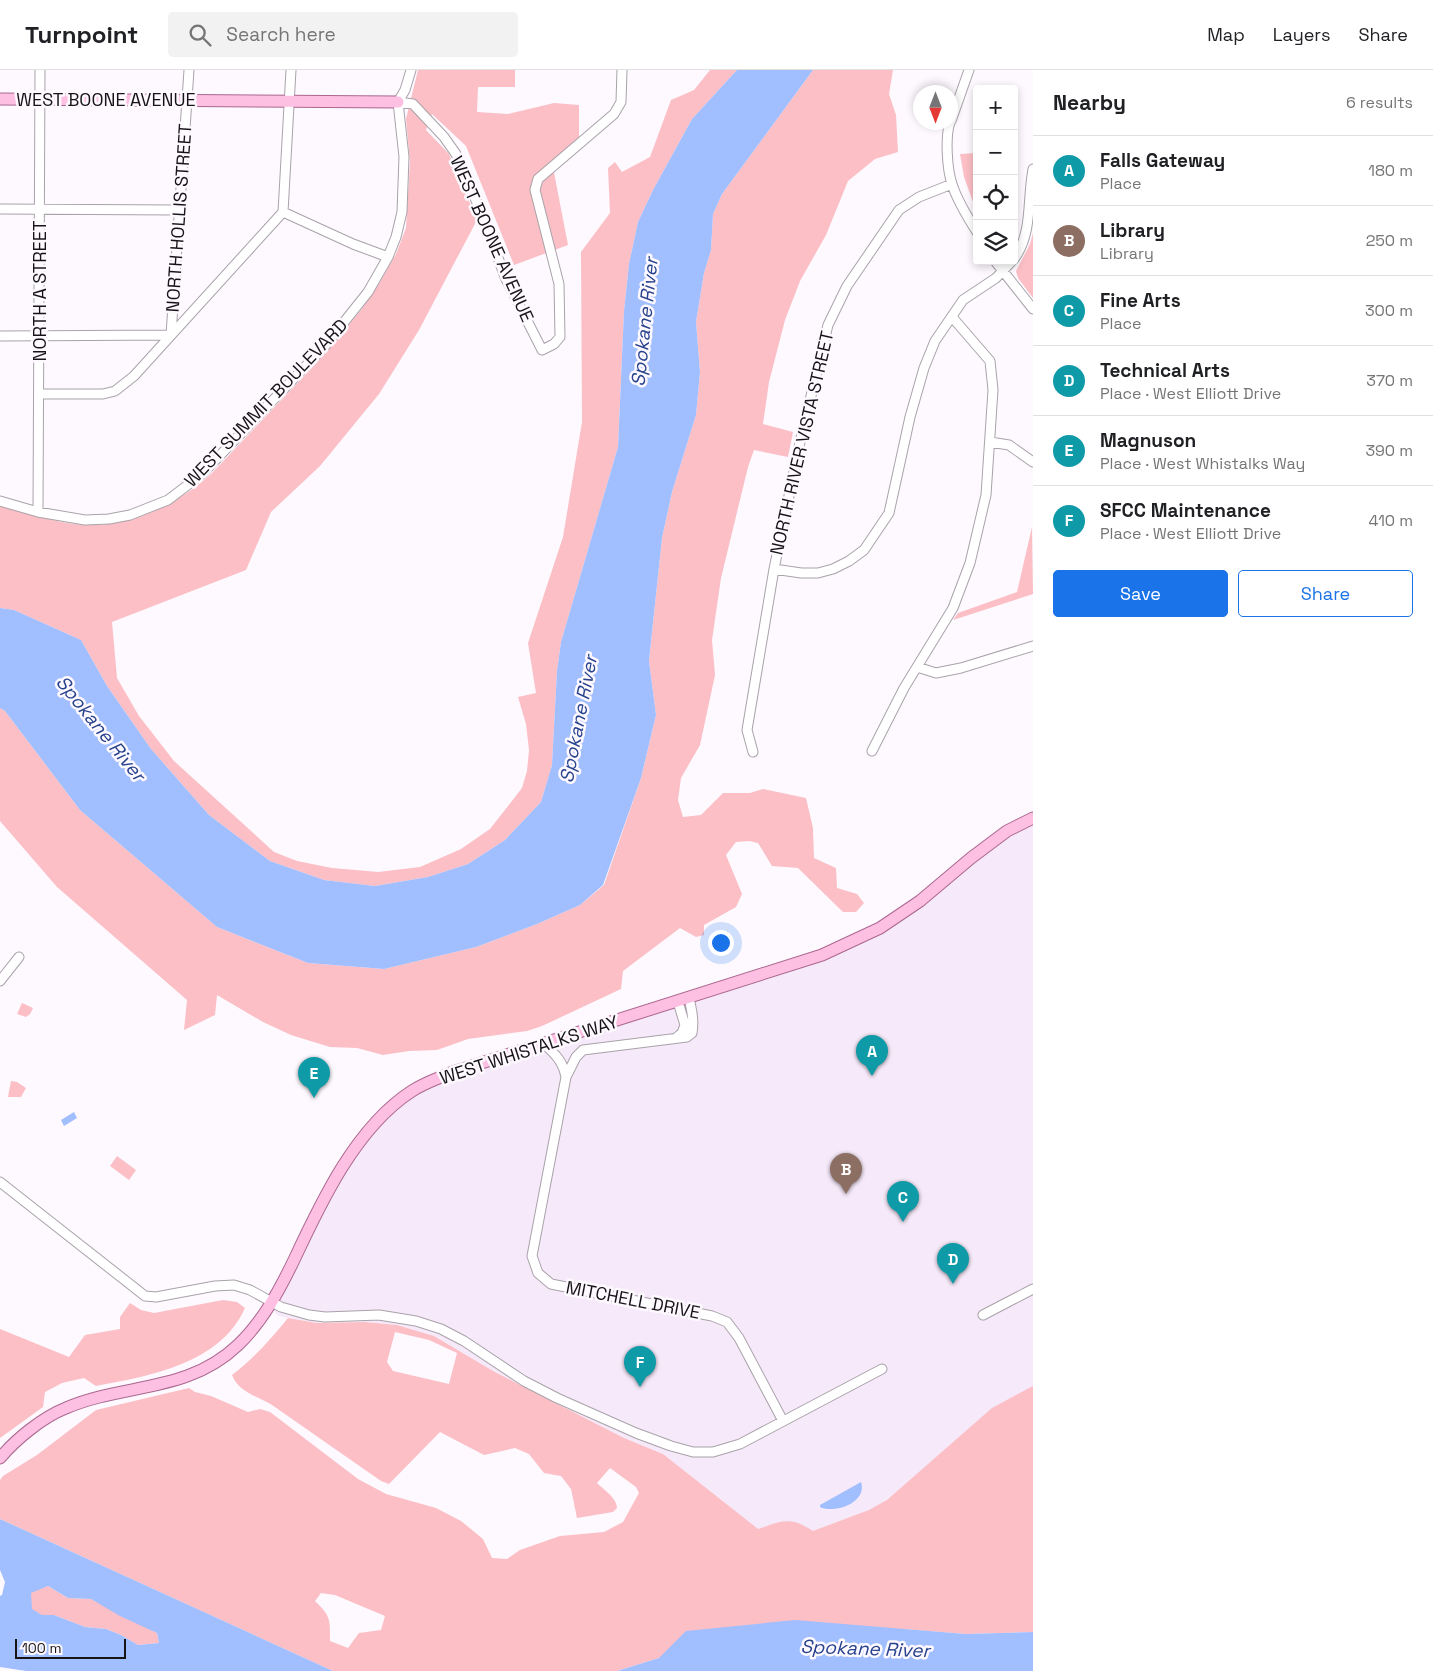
<!DOCTYPE html>
<html lang="en">
<head>
<meta charset="utf-8">
<style>
  :root { --surface:#fff; --page:#f2f2f2; --text:#202124; --muted:#757577; --line:#e0e0e0; --accent:#1a73e8 }
  body { margin:0; font-family:"Space Grotesk",sans-serif; background:var(--page); color:var(--text) }
  .controls { position:absolute; right:15px; top:15px; display:grid; overflow:hidden; border-radius:5px; box-shadow:0 2px 8px #0003 }
  .controls button { width:45px; height:45px; display:grid; place-items:center; padding:0; border:0; border-bottom:1px solid var(--line); background:var(--surface); color:var(--text); font:25px sans-serif }
  .compass { position:absolute; left:913px; top:15px; width:45px; height:45px; border-radius:50%; background:var(--surface); box-shadow:0 2px 8px #0003; rotate:180deg }
  .scale { position:absolute; left:15px; bottom:12px; width:111px; box-sizing:border-box; padding-left:5px; border:2px solid #161417; border-top:0; font-size:14px; line-height:18px; white-space:nowrap; color:#161417; -webkit-text-stroke:4px #fdf9ff; paint-order:stroke }
  .you { position:absolute; left:720px; top:872px; width:18px; height:18px; margin:-12px; border:4px solid #fff; border-radius:50%; background:#1a73e8; box-shadow:0 0 0 8px #1a73e833 }
  .badge { display:grid; place-items:center; width:32px; height:32px; border-radius:50%; background:var(--accent); color:#fff; font-size:16px; font-weight:700 }
  .pin { position:absolute; translate:-50% -41px; filter:drop-shadow(0 1px 2px #0008) }
  .pin::after { content:''; position:absolute; top:26px; width:18px; height:15px; background:inherit; clip-path:polygon(0 0,100% 0,50% 100%) }
  .list { margin:0; padding:0; list-style:none }
  h2 { display:flex; justify-content:space-between; align-items:center; height:65px; margin:0; padding:0 20px; font-size:21px }
  h2 small { font-size:16px; font-weight:400; color:var(--muted) }
  .list li { display:grid; grid-template-columns:32px 1fr auto; gap:15px; align-items:center; box-sizing:border-box; height:70px; padding:0 20px; border-top:1px solid var(--line) }
  .list b { display:block; font-size:19px; white-space:nowrap }
  .list p { margin:0; font-size:16px; white-space:nowrap; color:var(--muted) }
  .list em { font-size:16px; font-style:normal; color:var(--muted) }
  .actions { display:flex; gap:10px; padding:15px 20px }
  .actions a { flex:1; padding:11px 0; border:1px solid var(--accent); border-radius:5px; text-align:center; font-size:18px; color:var(--accent) }
  .actions .main { background:var(--accent); color:#fff }
  .icon { flex:none; width:28px; height:28px; fill:none; stroke:currentColor; stroke-width:2; stroke-linecap:round; stroke-linejoin:round }
  .map { position:relative; flex:none; width:1033px; height:1601px; overflow:hidden }
  header { display:flex; align-items:center; gap:30px; box-sizing:border-box; height:70px; padding:0 25px; background:var(--surface); border-bottom:1px solid var(--line) }
  header strong { font-size:24px }
  nav { display:flex; gap:28px; margin-inline-start:auto; font-size:18px }
  .search { width:350px; height:45px; background:var(--page); display:flex; align-items:center; gap:12px; box-sizing:border-box; padding:0 18px; border-radius:5px; color:var(--muted); font-size:19px }
  main { display:flex }
  aside { flex:1; background:var(--surface) }
  .map>svg:first-child { display:block }
  .built { fill:#f6e9f9 }
  .green { fill:#fbbfc5; fill-rule:evenodd }
  .water { fill:#a1beff; fill-rule:evenodd }
  .lines { fill:none; stroke-linecap:round; stroke-linejoin:round }
  .minor-casing { stroke:#a9a2aa; stroke-width:11 }
  .major-casing { stroke:#ab678f; stroke-width:13 }
  .minor { stroke:#fff; stroke-width:9 }
  .major { stroke:#fdbfe2; stroke-width:11 }
  .labels { text-anchor:middle; stroke-width:5; stroke-linejoin:round; paint-order:stroke }
  .street-label { font-size:18px; fill:#161417; stroke:#fdf9ff }
  .water-label { font-size:19px; font-style:italic; fill:#28438d; stroke:#fdf9ff }
</style>
</head>
<body>
<header>
<strong>Turnpoint</strong>
<div class="search"><svg class="icon" aria-label="search" viewBox="0 0 24 24"><circle cx="10" cy="10" r="6"/><path d="M15 15l6 6"/></svg>Search here</div>
<nav><a>Map</a><a>Layers</a><a>Share</a></nav>
</header>
<main>
<div class="map">
<svg width="1033" height="1601" viewBox="0 0 1033 1601">
  <rect width="100%" height="100%" fill="#fdf9ff"/>
  <path class="built" d="M1033,748V1341L850,1466L757,1459L663,1384L624,1368L493,1301L434,1266L397,1255L365,1252L317,1253L278,1246L272,1238L352,1082L412,1021L699,925L880,858Z"/>
  <path class="green" d="M418,0H515V17H478L477,42L508,44L554,33L579,35V69L552,92L568,175L514,195L466,76L432,44L426,60L449,84L477,150L419,260L379,324L320,396L271,442L246,500L112,552L117,608L139,646L174,691L274,782L297,791L332,798L378,802L420,797L461,779L490,759L522,718L527,701L529,680L526,654L518,627L536,623L528,573L563,467L582,352L581,182L610,143L608,98L615,92L622,102L650,87L671,30L694,20L710,0H737L692,49L653,120L638,152L629,194L624,241L618,377L561,572L557,601L552,695L541,732L505,770L468,794L428,807L375,816L324,810L270,791L209,745L151,679L107,616L81,570L14,540L0,538V436C23,441 44,449 67,453C121,462 172,439 211,404L326,283L361,240L379,214L396,184L406,158L410,92L406,49Z
    M813,0H893L889,24L896,45L898,82L875,89L848,111L826,165L800,211L785,250L769,312L763,354L793,362L788,387L754,380L748,397L721,508L712,570L715,605L700,675L681,708L678,730L683,747L701,745L723,723H750L763,719L806,728L813,758L814,788L836,798L837,818L857,824L864,833L856,842H843L798,798L772,796L758,773L749,771L736,772L726,785L742,824L736,837L704,855V865L696,867L680,858L623,901L621,919L542,956L527,961L468,969L437,980L409,981L383,985L357,978L330,977L291,965L263,952L217,925L215,945L184,960L187,930L57,817L0,751V638L5,641L80,740L217,857L308,893L384,899L476,877L537,854L580,835L604,815L641,708L656,645L649,591L662,468L672,422L696,345L700,302L696,252L704,203L711,180L713,144L722,124Z
    M977,83V143L964,107L960,84Z
    M1033,163V228L1018,208L1016,201L1030,174Z
    M1032,457L1033,524L953,550L958,543L1017,522Z
    M22,933L33,938L30,944L26,947L17,944Z
    M11,1011L17,1012L26,1018L21,1027H8Z
    M117,1086L136,1100L129,1110L110,1096Z
    M223,1230L237,1232L245,1238C220,1294 149,1306 96,1316L84,1308L62,1313L45,1322L43,1337L0,1368V1259L69,1287L85,1265L120,1259V1247L130,1233L141,1240L154,1243Z
    M288,1248L317,1253L365,1252L397,1255L434,1266L493,1301L624,1368L663,1384L758,1459C782,1451 790,1446 813,1461L869,1440L887,1430L992,1338L1033,1316V1562L966,1564L903,1559L659,1588L617,1601H333L0,1449V1410L3,1406L37,1385L96,1340L189,1318L195,1322L211,1326L248,1342L260,1339L270,1342L358,1409L386,1424L436,1438L461,1451L483,1469L492,1488L507,1489L520,1480L560,1466L604,1462L623,1452L639,1423L636,1417L610,1398L597,1413C603,1419 617,1428 617,1438L613,1442L577,1448L571,1419L561,1406L544,1403L529,1384L515,1378L484,1385L440,1362L389,1414L381,1411L272,1335C258,1326 239,1323 232,1305C254,1288 271,1269 288,1248ZM395,1262L429,1270L457,1283L449,1314L393,1301L387,1292ZM321,1523L335,1525L385,1546L381,1560L359,1563L348,1578L330,1571C330,1550 331,1546 315,1531Z
    M48,1516L68,1528L91,1529L157,1563L159,1573L138,1575L121,1565L106,1559L85,1557L54,1545H42L31,1539V1522Z"/>
  <path class="water" d="M737,0H813L722,124L713,144L711,180L704,203L696,252L700,302L696,345L672,422L662,468L649,591L656,645L641,708L603,815L580,835L537,854L476,877L384,899L308,893L217,857L80,740L5,641L0,638V538L14,540L81,570L107,616L151,679L209,745L270,791L324,810L375,816L428,807L468,794L505,770L541,732L552,695L557,601L561,572L618,377L624,241L629,194L638,152L653,120L692,49Z
    M74,1042L77,1048L64,1056L61,1050Z
    M861,1412C868,1433 833,1444 820,1437V1435Z
    M0,1449L333,1601H26L0,1597V1526L2,1525L5,1512L0,1500ZM48,1516L68,1528L91,1529L120,1546L157,1563L159,1573L138,1575L121,1565L106,1559L85,1557L54,1545H42L32,1539L31,1523Z
    M795,1550L966,1564L1033,1562V1601H617L659,1588L686,1561Z"/>
  <g class="lines">
    <defs>
      <path id="minor" d="M398,32L413,34L444,67L456,84L484,149L505,207L542,280L554,274L560,267L559,214L535,120L538,109L614,44L621,32L622,0
        M951,51L969,0
        M950,52C945,67 947,99 952,114C957,130 968,148 977,162
        M0,139L179,140
        M283,142L353,174L388,187
        M1014,189C1033,163 1027,130 1033,99
        M995,191L1033,239
        M0,266L171,265L189,0
        M39,324H103L115,321L134,306L283,142L291,0
        M990,372L1009,375L1033,392
        M0,431L38,442L85,450L109,449L130,445L168,430L202,404L325,276L368,222L388,187L396,167L402,142L404,87L398,32L405,20L411,0
        M38,442L40,0
        M774,499L801,503H818L833,499L849,491L864,480L889,443L910,347L924,298L935,271L963,230L996,208L1012,191
        M917,597L936,603L961,598L1033,576
        M872,681L904,618L953,538L970,493L986,425L993,320L990,291L952,247
        M753,682L747,660L774,499L800,372L828,255L847,216L899,140L919,127L952,114
        M0,911L19,887
        M689,928C692,941 694,951 692,963L687,967L583,980L576,987L566,1007L532,1186L538,1203L551,1214L712,1246L727,1252L739,1268L783,1351
        M676,968L682,963L685,955L678,932
        M543,973C555,984 563,991 566,1007
        M0,1112L145,1226L156,1227L215,1216L234,1215L250,1220L281,1237L309,1245L325,1247L379,1245L416,1251L441,1259L464,1271L524,1311L557,1328L636,1363L671,1376L693,1382H713L740,1374L882,1299
        M983,1245L1033,1219"/>
      <path id="major" d="M0,29L398,32
        M0,1388C16,1369 43,1347 66,1338C124,1313 188,1323 238,1275C263,1251 279,1221 294,1190C321,1132 356,1057 412,1021C424,1013 439,1008 453,1002L822,885L880,858L920,831L971,788L1007,761L1033,748"/>
    </defs>
    <use href="#minor" class="minor-casing"/>
    <use href="#major" class="major-casing"/>
    <use href="#minor" class="minor"/>
    <use href="#major" class="major"/>
  </g>
  <g class="labels">
    <g class="street-label">
      <text x="106" y="36">WEST BOONE AVENUE</text>
      <text transform="translate(179 148) rotate(-86)" y="6">NORTH HOLLIS STREET</text>
      <text transform="translate(492 169) rotate(66)" y="6">WEST BOONE AVENUE</text>
      <text transform="translate(40 221) rotate(-90)" y="6">NORTH A STREET</text>
      <text transform="translate(266 333) rotate(-46)" y="6">WEST SUMMIT BOULEVARD</text>
      <text transform="translate(802 373) rotate(-77)" y="6">NORTH RIVER VISTA STREET</text>
      <text transform="translate(529 980) rotate(-18)" y="6">WEST WHISTALKS WAY</text>
      <text transform="translate(633 1230) rotate(11)" y="6">MITCHELL DRIVE</text>
    </g>
    <g class="water-label">
      <text transform="translate(644 252) rotate(-84)" y="7">Spokane River</text>
      <text transform="translate(578 649) rotate(-79)" y="7">Spokane River</text>
      <text transform="translate(101 658) rotate(51)" y="7">Spokane River</text>
      <text transform="translate(865 1578) rotate(2)" y="7">Spokane River</text>
    </g>
  </g>
</svg>
<div class="controls">
<button>+</button>
<button>−</button>
<button><svg class="icon" aria-label="locate" viewBox="0 0 24 24"><circle cx="12" cy="12" r="6"/><path d="M12 2v4M12 18v4M2 12h4M18 12h4"/></svg></button>
<button><svg class="icon" aria-label="layers" viewBox="0 0 24 24"><path d="M12 4l9 5-9 5-9-5zM3 14l9 5 9-5"/></svg></button>
</div>
<svg class="compass" viewBox="-18 -18 36 36"><path d="M0-13l5 13h-10z" fill="#e53935"/><path d="M0 13l5-13h-10z" fill="#757577"/></svg>
<div class="scale">100 m</div>
<div class="you"></div>
<div class="pin badge" style="left:872px;top:1006px;background:#0f9aa8">A</div>
<div class="pin badge" style="left:846px;top:1124px;background:#8d6e63">B</div>
<div class="pin badge" style="left:903px;top:1152px;background:#0f9aa8">C</div>
<div class="pin badge" style="left:953px;top:1214px;background:#0f9aa8">D</div>
<div class="pin badge" style="left:314px;top:1028px;background:#0f9aa8">E</div>
<div class="pin badge" style="left:640px;top:1317px;background:#0f9aa8">F</div>
</div>
<aside>
<h2>Nearby<small>6 results</small></h2>
<ul class="list">
<li><span class="badge" style="background:#0f9aa8">A</span><div><b>Falls Gateway</b><p>Place</p></div><em>180 m</em></li>
<li><span class="badge" style="background:#8d6e63">B</span><div><b>Library</b><p>Library</p></div><em>250 m</em></li>
<li><span class="badge" style="background:#0f9aa8">C</span><div><b>Fine Arts</b><p>Place</p></div><em>300 m</em></li>
<li><span class="badge" style="background:#0f9aa8">D</span><div><b>Technical Arts</b><p>Place · West Elliott Drive</p></div><em>370 m</em></li>
<li><span class="badge" style="background:#0f9aa8">E</span><div><b>Magnuson</b><p>Place · West Whistalks Way</p></div><em>390 m</em></li>
<li><span class="badge" style="background:#0f9aa8">F</span><div><b>SFCC Maintenance</b><p>Place · West Elliott Drive</p></div><em>410 m</em></li>
</ul>
<div class="actions"><a class="main">Save</a><a>Share</a></div>
</aside>
</main>
</body>
</html>
